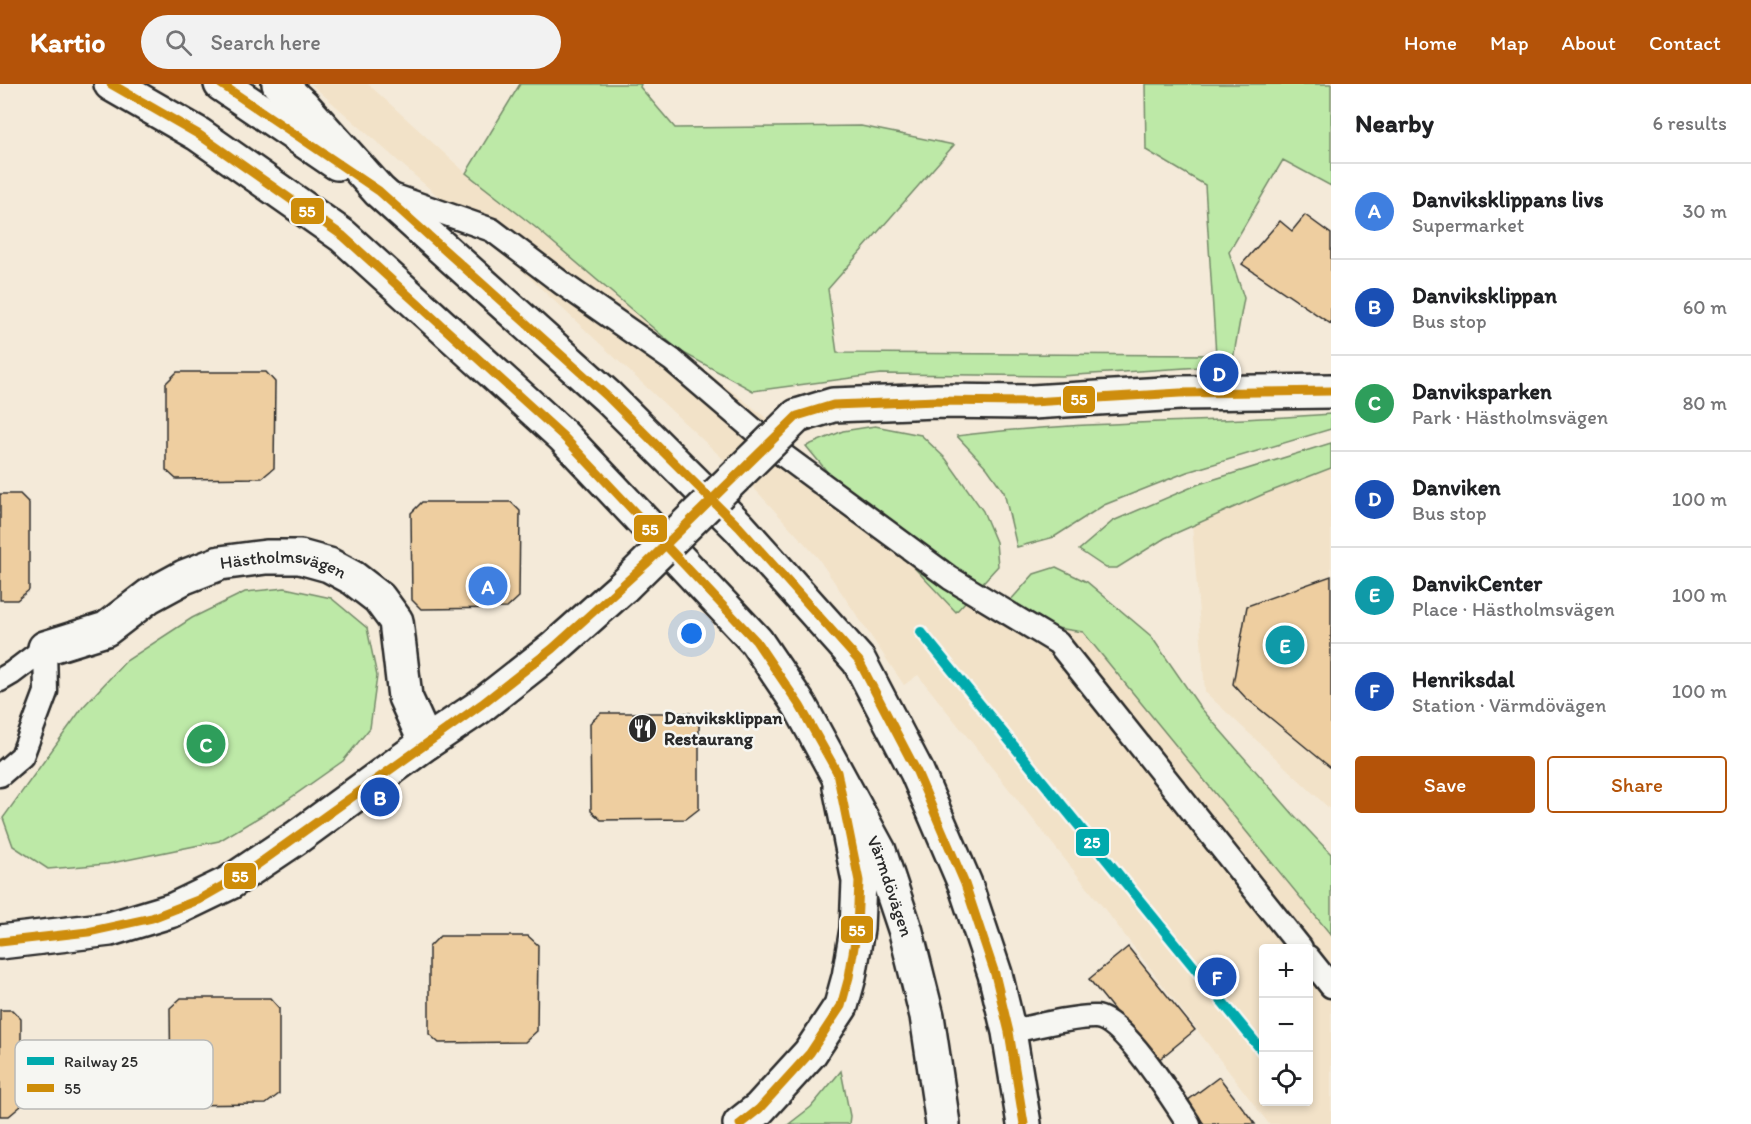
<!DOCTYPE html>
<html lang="en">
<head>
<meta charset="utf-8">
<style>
  :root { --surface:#fff; --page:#f2f2f2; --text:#202124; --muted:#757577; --line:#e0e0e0; --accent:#b45309 }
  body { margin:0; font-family:Itim,sans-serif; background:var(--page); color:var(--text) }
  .controls { position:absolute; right:18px; bottom:18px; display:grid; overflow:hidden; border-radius:6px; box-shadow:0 3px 9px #0003 }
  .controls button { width:54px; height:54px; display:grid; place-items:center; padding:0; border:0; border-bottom:2px solid var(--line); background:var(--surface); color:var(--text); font:30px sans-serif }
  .you { position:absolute; left:692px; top:550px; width:21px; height:21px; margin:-15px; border:4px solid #fff; border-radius:50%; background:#1a73e8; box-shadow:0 0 0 9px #1a73e833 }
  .badge { display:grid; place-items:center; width:39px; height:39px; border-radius:50%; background:var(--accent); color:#fff; font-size:20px; font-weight:700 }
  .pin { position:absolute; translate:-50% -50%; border:3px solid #fff; box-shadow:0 2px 6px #0006 }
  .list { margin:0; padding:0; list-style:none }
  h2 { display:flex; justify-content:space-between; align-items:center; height:78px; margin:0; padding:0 24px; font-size:26px }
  h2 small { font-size:20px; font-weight:400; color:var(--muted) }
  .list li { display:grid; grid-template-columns:39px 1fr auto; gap:18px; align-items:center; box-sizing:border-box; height:96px; padding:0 24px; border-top:2px solid var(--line) }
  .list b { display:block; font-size:22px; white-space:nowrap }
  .list p { margin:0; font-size:20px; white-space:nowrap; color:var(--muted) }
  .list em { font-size:20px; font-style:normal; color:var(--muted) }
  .actions { display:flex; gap:12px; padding:18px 24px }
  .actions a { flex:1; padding:14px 0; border:2px solid var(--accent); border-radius:6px; text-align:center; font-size:21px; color:var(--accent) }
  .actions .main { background:var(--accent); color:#fff }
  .icon { flex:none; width:33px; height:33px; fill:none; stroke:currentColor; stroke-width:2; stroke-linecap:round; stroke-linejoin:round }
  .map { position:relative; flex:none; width:1331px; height:1040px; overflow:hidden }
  header { display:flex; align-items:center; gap:36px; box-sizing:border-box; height:84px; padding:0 30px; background:var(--accent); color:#fff }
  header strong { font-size:28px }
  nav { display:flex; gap:33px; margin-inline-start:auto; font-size:21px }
  .search { width:420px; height:54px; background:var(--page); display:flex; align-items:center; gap:15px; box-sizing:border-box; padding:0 21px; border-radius:33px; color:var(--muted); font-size:22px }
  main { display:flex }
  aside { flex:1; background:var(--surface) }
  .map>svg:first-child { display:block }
  .built { fill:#f2e2c8; fill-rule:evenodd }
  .green { fill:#bde9a7; stroke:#748a69; stroke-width:1.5 }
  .building { fill:#eecea0; stroke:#2b2b2b; stroke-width:1.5 }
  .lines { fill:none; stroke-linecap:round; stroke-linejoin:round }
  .lane-casing { stroke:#2b2b2b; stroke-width:27 }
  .street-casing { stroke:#2b2b2b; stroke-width:38 }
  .primary-casing { stroke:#2b2b2b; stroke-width:38 }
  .lane { stroke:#f6f6f2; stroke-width:22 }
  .street { stroke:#f6f6f2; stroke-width:33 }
  .primary { stroke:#f6f6f2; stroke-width:33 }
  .street-bridge-casing { stroke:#2b2b2b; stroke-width:38; stroke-linecap:butt }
  .street-bridge { stroke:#f6f6f2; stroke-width:33 }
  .bus-1-casing { stroke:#f6f6f2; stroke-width:14 }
  .bus-1 { stroke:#ce8d09; stroke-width:9 }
  .rail-1-casing { stroke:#f6f6f2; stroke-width:15 }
  .rail-1 { stroke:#00aaad; stroke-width:10 }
  .labels { text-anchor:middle; stroke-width:5; stroke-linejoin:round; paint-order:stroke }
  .street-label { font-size:18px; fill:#2b2b2b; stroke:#f6f6f2 }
  .poi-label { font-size:18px; font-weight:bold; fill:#2b2b2b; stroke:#f6f6f2; text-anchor:start }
  .key { fill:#f6f6f2; stroke:#b9b9b6; stroke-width:1.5 }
  .key-label { font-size:16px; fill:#2b2b2b }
  .line-badge { stroke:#f6f6f2; stroke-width:2 }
  .badge-label { font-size:16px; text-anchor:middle; font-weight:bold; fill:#fff }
</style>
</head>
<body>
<header>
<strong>Kartio</strong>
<div class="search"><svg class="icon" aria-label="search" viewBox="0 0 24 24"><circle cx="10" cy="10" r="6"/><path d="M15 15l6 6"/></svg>Search here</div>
<nav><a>Home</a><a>Map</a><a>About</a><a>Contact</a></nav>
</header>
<main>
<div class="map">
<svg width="1331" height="1040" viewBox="0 0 1331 1040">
  <rect width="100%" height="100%" fill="#f4ead9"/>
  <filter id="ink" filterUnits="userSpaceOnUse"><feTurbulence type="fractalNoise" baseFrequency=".0167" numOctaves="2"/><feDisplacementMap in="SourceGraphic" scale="12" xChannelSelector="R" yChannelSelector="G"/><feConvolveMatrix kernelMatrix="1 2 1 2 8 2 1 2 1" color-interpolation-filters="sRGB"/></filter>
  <g filter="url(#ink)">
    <path class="built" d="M311,0H368L466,89L535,143L680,267L764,332L818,386L1009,537L1083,547L1331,851V1040H1269L1110,832L918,591L904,601L818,474L751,401L517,182ZM1264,864H1308V1018H1264Z
      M1331,376V726L1205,608L1191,427Z"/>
    <path class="green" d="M520,0H641L640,3L675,44L861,42L954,61L828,205L837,269L1216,271L1205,101L1146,66L1145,0H1331V102L1283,76L1229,168L1244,214L1232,281L1061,292L881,290L753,307L680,267L535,143L466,89Z
      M1331,330V345L1187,388L1104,421L1054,453L1017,463L1004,408L987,384L957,352C1081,336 1207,340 1331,330Z
      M875,342L921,351L946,375L983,427L996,458L998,482L956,528L853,419L806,362L843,347Z
      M1331,359V384L1264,410L1165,454L1117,484H1106L1079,466L1113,437L1199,400Z
      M1056,483L1087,498L1151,552L1200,623L1293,730L1331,770V851L1083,548L1010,537L1008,519L1034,490Z
      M285,504L331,514L367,544L377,592L370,644L343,677L286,717L219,757L107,780L48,785L13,762L3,734L83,623L126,577L192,534L245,508Z
      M841,987L850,1032L849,1040H789L811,1023Z"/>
    <path class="building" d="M1305,131L1331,150V240L1242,180L1280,137L1292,147Z
      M177,288H266L275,298L274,384L262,394L176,395L166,386V299Z
      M0,410H20L29,419V506L17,516H0Z
      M422,418H511L520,427L519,513L507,524L421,525L412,516L411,429Z
      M1331,492V684L1245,613L1233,600L1247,522Z
      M601,629H690L699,638V725L686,735L601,736L591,727L590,639Z
      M440,852H528L538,861L537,947L525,958L439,959L429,950V863Z
      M1128,863L1195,946L1156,978L1089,895Z
      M181,914H270L279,924V1010L266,1020L180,1021L171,1012L170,924Z
      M0,926H12L21,935V1022L9,1032H0Z
      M1219,993L1255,1040H1204L1187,1017Z"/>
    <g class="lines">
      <defs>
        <path id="lane" d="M392,111L492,146L563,200L672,276L783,371L950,494L1058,559L1301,864
          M0,596L12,589L45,564
          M0,691L22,672L46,608L45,564
          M1308,873L1331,902
          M1009,948C1032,943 1074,932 1096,933C1123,935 1174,1017 1189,1040"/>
        <g id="street">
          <path d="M797,332L833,321L937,317L1032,318L1180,309L1331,307"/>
          <path id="s1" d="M45,564L106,545L149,512L184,493L220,479L266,473H300L329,481L353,494L379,514L396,537L405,613L426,659"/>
          <path d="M0,858L110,845L173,826L229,799L296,754L426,659L478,624L553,565L624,502"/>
          <path d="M740,1040L759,1025L810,969L841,922L849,893L857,845L859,797L840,703"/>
        </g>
        <g id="primary">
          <path id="s2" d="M111,0L198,50L343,152L563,352L756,557L800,622L879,767L906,848L927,932L943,1040"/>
          <path d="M221,0L337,79"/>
          <path d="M279,0L303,22L379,107L608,313L739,443L859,577L917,688L965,800L995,890L1009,948L1024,1040"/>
        </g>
      </defs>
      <use href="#lane" class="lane-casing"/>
      <use href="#street" class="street-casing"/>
      <use href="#primary" class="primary-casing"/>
      <use href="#lane" class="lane"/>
      <use href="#street" class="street"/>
      <use href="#primary" class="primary"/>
      <defs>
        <path id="street-bridge" d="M624,502L797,332"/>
      </defs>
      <use href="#street-bridge" class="street-bridge-casing"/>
      <use href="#street-bridge" class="street-bridge"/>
      <defs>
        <path id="bus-1" d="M111,0L198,50L343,152L563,352L756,557L800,622L837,688L859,797L857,845L849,893L841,922L810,969L759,1025L740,1040
          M221,0L379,107L608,313L739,443L859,577L917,688L965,800L995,890L1009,948L1024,1040
          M0,858L88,848L152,834L198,816L247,788L482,620L552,565L646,480L797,332L833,321L937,317L1032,318L1180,309L1331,307"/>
      </defs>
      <use href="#bus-1" class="bus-1-casing"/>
      <use href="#bus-1" class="bus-1"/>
      <defs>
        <path id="rail-1" d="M921,548L1264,969"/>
      </defs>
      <use href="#rail-1" class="rail-1-casing"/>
      <use href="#rail-1" class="rail-1"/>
    </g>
  </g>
  <defs>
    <symbol id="restaurant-disc" viewBox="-11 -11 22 22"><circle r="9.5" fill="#2b2b2b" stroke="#f6f6f2"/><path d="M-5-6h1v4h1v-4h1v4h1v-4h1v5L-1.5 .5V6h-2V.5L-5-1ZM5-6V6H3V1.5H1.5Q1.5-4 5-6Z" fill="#fff"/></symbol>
  </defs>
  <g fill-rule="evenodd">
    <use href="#restaurant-disc" x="626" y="628" width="33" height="33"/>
  </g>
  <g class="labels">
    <g class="street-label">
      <text dy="6" stroke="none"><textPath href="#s1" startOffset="261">Hästholmsvägen</textPath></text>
      <text dy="6" stroke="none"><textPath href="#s2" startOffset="1137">Värmdövägen</textPath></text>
    </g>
    <g class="poi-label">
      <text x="664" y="640">Danviksklippan<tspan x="664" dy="21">Restaurang</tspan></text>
    </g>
  </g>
  <rect x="15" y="956" width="198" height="69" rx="9" class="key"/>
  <rect x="27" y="973" width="27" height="8" fill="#00aaad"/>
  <rect x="27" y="1000" width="27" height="8" fill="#ce8d09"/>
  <g class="key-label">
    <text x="64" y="983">Railway 25</text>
    <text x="64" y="1010">55</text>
  </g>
  <g class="line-badge">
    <rect x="290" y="113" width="35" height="28" rx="6" fill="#ce8d09"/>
    <rect x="1062" y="301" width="34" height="29" rx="6" fill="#ce8d09"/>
    <rect x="633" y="430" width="35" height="29" rx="6" fill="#ce8d09"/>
    <rect x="1075" y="744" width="35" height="29" rx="6" fill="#00aaad"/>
    <rect x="223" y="778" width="34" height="28" rx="6" fill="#ce8d09"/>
    <rect x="840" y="831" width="34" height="29" rx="6" fill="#ce8d09"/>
  </g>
  <g class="badge-label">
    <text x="307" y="133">55</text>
    <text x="1079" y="321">55</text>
    <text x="650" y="451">55</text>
    <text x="1092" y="764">25</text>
    <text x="240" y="798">55</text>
    <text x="857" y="852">55</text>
  </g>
</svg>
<div class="controls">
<button>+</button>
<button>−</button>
<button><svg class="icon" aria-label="locate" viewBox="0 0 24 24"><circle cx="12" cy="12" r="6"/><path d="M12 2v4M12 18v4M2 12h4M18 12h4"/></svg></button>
</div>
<div class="you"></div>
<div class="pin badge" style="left:488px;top:502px;background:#3f7fe0">A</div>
<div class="pin badge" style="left:380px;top:713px;background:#1a4fb4">B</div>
<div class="pin badge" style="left:206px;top:660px;background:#2e9e5b">C</div>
<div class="pin badge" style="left:1219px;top:289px;background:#1a4fb4">D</div>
<div class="pin badge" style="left:1285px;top:561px;background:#0f9aa8">E</div>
<div class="pin badge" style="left:1217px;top:893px;background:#1a4fb4">F</div>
</div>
<aside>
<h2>Nearby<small>6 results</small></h2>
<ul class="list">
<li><span class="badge" style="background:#3f7fe0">A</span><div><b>Danviksklippans livs</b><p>Supermarket</p></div><em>30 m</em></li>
<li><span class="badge" style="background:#1a4fb4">B</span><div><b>Danviksklippan</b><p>Bus stop</p></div><em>60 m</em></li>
<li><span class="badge" style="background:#2e9e5b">C</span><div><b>Danviksparken</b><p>Park · Hästholmsvägen</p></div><em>80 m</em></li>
<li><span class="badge" style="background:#1a4fb4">D</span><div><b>Danviken</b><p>Bus stop</p></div><em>100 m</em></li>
<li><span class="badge" style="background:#0f9aa8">E</span><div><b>DanvikCenter</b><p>Place · Hästholmsvägen</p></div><em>100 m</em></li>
<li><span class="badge" style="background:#1a4fb4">F</span><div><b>Henriksdal</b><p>Station · Värmdövägen</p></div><em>100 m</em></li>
</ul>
<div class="actions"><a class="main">Save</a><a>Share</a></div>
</aside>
</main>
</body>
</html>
